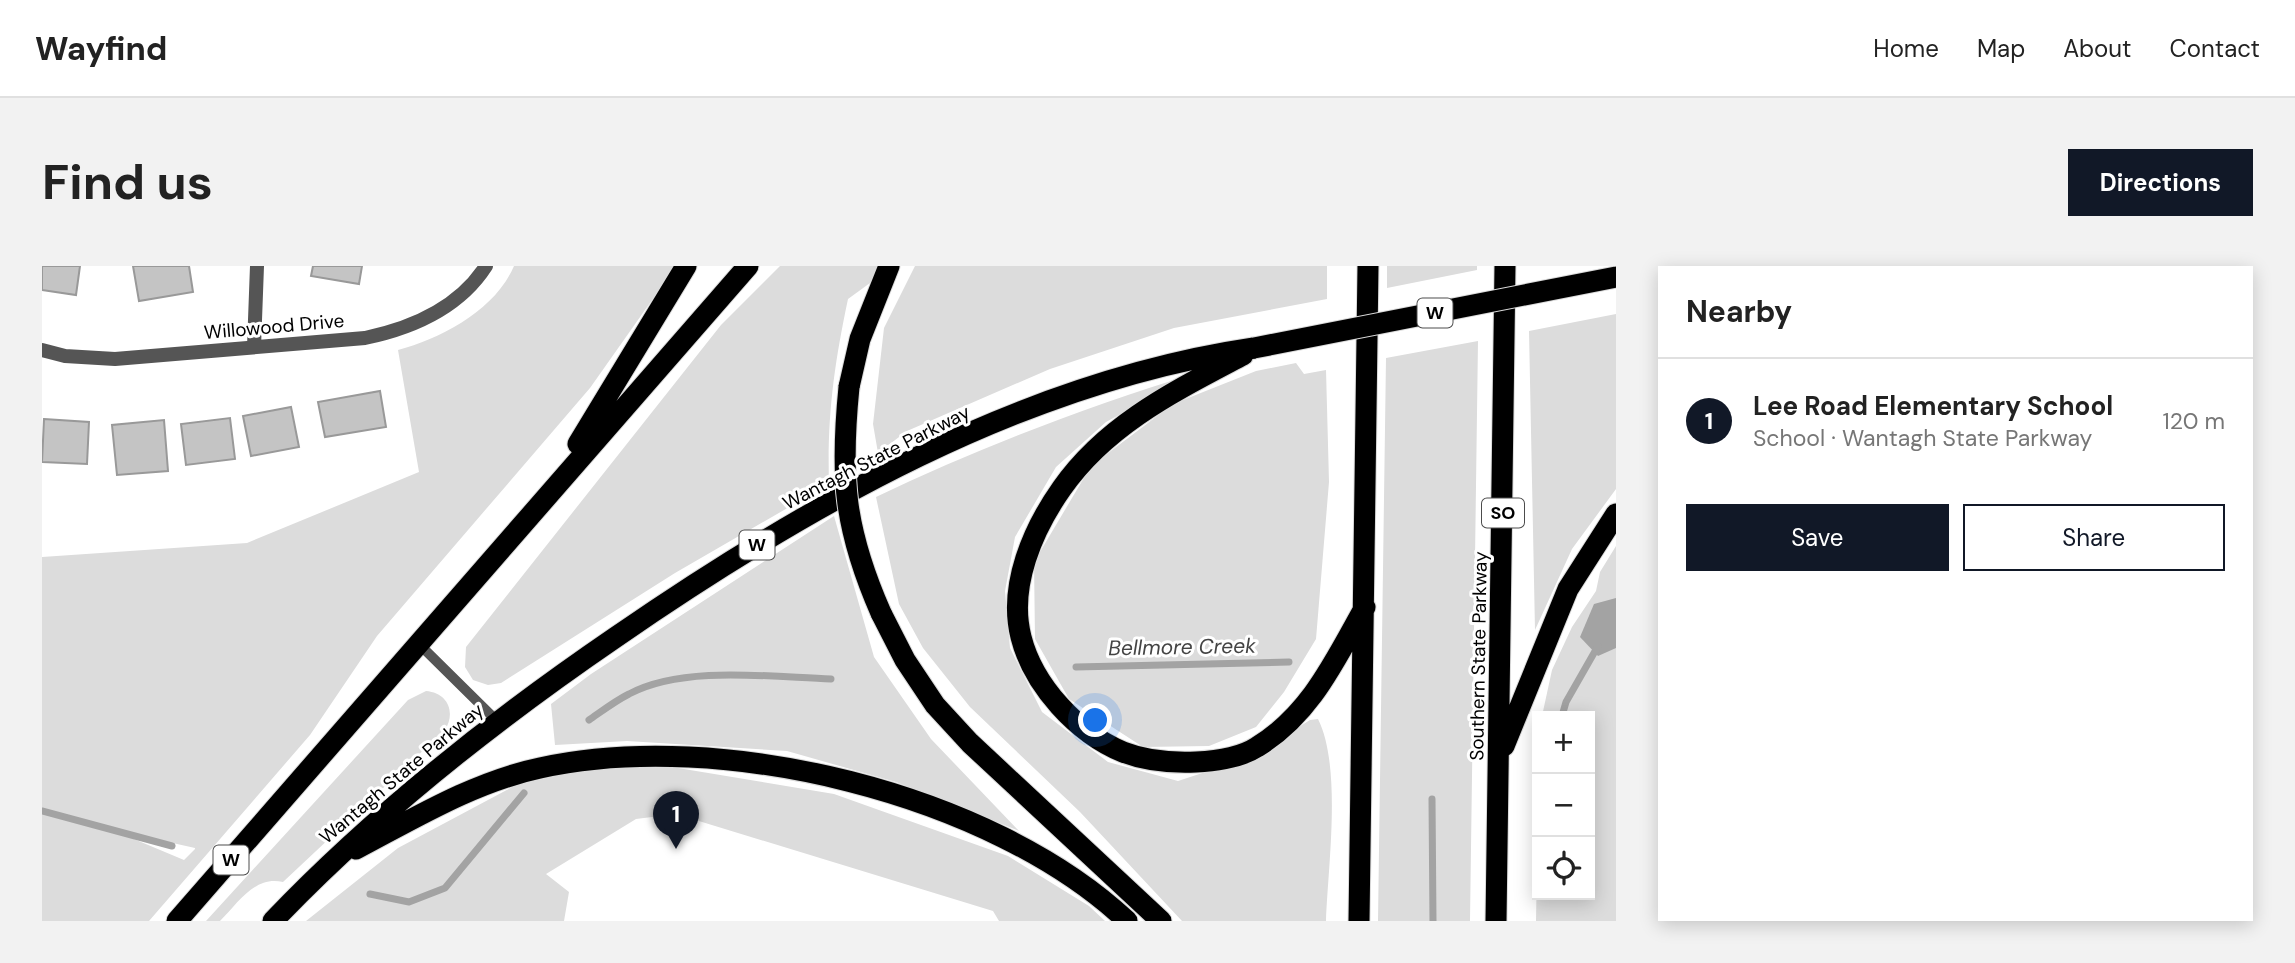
<!DOCTYPE html>
<html lang="en">
<head>
<meta charset="utf-8">
<style>
  :root { --surface:#fff; --page:#f2f2f2; --text:#222; --muted:#767676; --line:#e0e0e0; --accent:#111827 }
  body { margin:0; font-family:"DM Sans",sans-serif; background:var(--page); color:var(--text) }
  .controls { position:absolute; right:21px; bottom:21px; display:grid; overflow:hidden; border-radius:0px; box-shadow:0 4px 18px #0003 }
  .controls button { width:63px; height:63px; display:grid; place-items:center; padding:0; border:0; border-bottom:2px solid var(--line); background:var(--surface); color:var(--text); font:35px sans-serif }
  .you { position:absolute; left:1054px; top:455px; width:24px; height:24px; margin:-18px; border:5px solid #fff; border-radius:50%; background:#1a73e8; box-shadow:0 0 0 10px #1a73e833 }
  .badge { display:grid; place-items:center; width:46px; height:46px; border-radius:50%; background:var(--accent); color:#fff; font-size:23px; font-weight:700 }
  .pin { position:absolute; translate:-50% -58px; filter:drop-shadow(0 2px 4px #0008) }
  .pin::after { content:''; position:absolute; top:37px; width:24px; height:21px; background:inherit; clip-path:polygon(0 0,100% 0,50% 100%) }
  .list { margin:0; padding:0; list-style:none }
  h2 { display:flex; justify-content:space-between; align-items:center; height:91px; margin:0; padding:0 28px; font-size:30px }
  h2 small { font-size:23px; font-weight:400; color:var(--muted) }
  .list li { display:grid; grid-template-columns:46px 1fr auto; gap:21px; align-items:center; box-sizing:border-box; height:126px; padding:0 28px; border-top:2px solid var(--line) }
  .list b { display:block; font-size:26px; white-space:nowrap }
  .list p { margin:0; font-size:23px; white-space:nowrap; color:var(--muted) }
  .list em { font-size:23px; font-style:normal; color:var(--muted) }
  .actions { display:flex; gap:14px; padding:21px 28px }
  .actions a { flex:1; padding:16px 0; border:2px solid var(--accent); border-radius:0px; text-align:center; font-size:24px; color:var(--accent) }
  .actions .main { background:var(--accent); color:#fff }
  .icon { flex:none; width:38px; height:38px; fill:none; stroke:currentColor; stroke-width:2; stroke-linecap:round; stroke-linejoin:round }
  .map { position:relative; flex:none; width:1574px; height:655px; overflow:hidden; border-radius:0px }
  header { display:flex; align-items:center; gap:42px; box-sizing:border-box; height:98px; padding:0 35px; background:var(--surface); border-bottom:2px solid var(--line) }
  header strong { font-size:33px }
  nav { display:flex; gap:38px; margin-inline-start:auto; font-size:24px }
  .intro { display:flex; align-items:center; justify-content:space-between; box-sizing:border-box; height:168px; padding:0 42px }
  h1 { margin:0; font-size:49px }
  .button { padding:18px 32px; border-radius:0px; background:var(--accent); color:#fff; font-size:24px; font-weight:700 }
  main { display:flex; gap:42px; padding:0 42px }
  aside { flex:1; background:var(--surface); border-radius:0px; box-shadow:0 4px 18px #0003 }
  .map>svg:first-child { display:block }
  .green { fill:#dcdcdc; fill-rule:evenodd }
  .water { fill:#a3a3a3 }
  .lines { fill:none; stroke-linecap:round; stroke-linejoin:round }
  .stream { stroke:#a3a3a3; stroke-width:7 }
  .building { fill:#c4c4c4; stroke:#999; stroke-width:2 }
  .highway-casing { stroke:#dbdbdb; stroke-width:23 }
  .lane { stroke:#555; stroke-width:10 }
  .street { stroke:#555; stroke-width:14 }
  .highway { stroke:#000; stroke-width:21 }
  .highway-bridge-casing { stroke:#dbdbdb; stroke-width:23; stroke-linecap:butt }
  .highway-bridge { stroke:#000; stroke-width:21 }
  .labels { text-anchor:middle; stroke-width:6; stroke-linejoin:round; paint-order:stroke }
  .shield { fill:#fff; stroke:#4c4c4c; stroke-width:2 }
  .shield-label { font-size:18px; font-weight:bold; fill:#000 }
  .street-label { font-size:19px; fill:#000; stroke:#fff }
  .water-label { font-size:21px; font-style:italic; fill:#444; stroke:#fff }
</style>
</head>
<body>
<header>
<strong>Wayfind</strong>
<nav><a>Home</a><a>Map</a><a>About</a><a>Contact</a></nav>
</header>
<div class="intro"><h1>Find us</h1><a class="button">Directions</a></div>
<main>
<div class="map">
<svg width="1574" height="655" viewBox="0 0 1574 655">
  <rect width="100%" height="100%" fill="#fff"/>
  <path class="green" d="M472,0H634L548,122L335,370L268,469L107,655H0V291L205,277L377,206L356,84C400,72 453,44 472,0ZM68,563L153,582V583L142,594Z
    M738,0H836L828,17L806,33C792,99 785,151 787,218L633,307L459,417L446,419L431,414L423,401L424,381L679,59Z
    M873,0H1285V33L1132,62L1008,103L865,165L836,187L831,158L842,62Z
    M1345,0H1435V4L1345,22Z
    M1574,48V223L1530,283L1493,364L1487,65Z
    M1436,75L1428,655H1336L1344,92Z
    M1254,97L1262,108L1284,104L1287,216L1274,373L1242,426L1214,461L1167,480L1101,481L1027,433L993,373L992,296L1049,200L1131,138L1214,105Z
    M1154,107L1064,156L1014,201L973,271L963,325L968,382L1000,446L1066,496L1136,515L1209,491L1268,454L1276,453C1300,501 1286,600 1284,655H1140L1038,546L928,441L881,382L857,338L834,231C938,181 1045,141 1154,107Z
    M792,250L832,391L889,473L977,565L854,516L745,485L585,475L513,479L509,438L549,408Z
    M1574,280V655H1494L1495,597V629H1548V450H1500L1510,404L1530,361L1554,325L1558,306Z
    M384,425C406,427 414,446 403,464L241,616C213,609 196,637 178,655H164L366,434Z
    M557,500L636,502L792,528L966,590L1047,640L1063,655H957L951,645L634,548L594,553L504,608L527,626L522,655H264L356,582L474,519Z"/>
  <path class="water" d="M1574,332V382L1556,390L1538,371L1552,338Z"/>
  <g class="lines">
    <path class="stream" d="M1034,401L1247,396
      M1520,450L1524,436L1556,380
      M547,454C560,445 573,435 587,428C641,399 729,411 789,413
      M1390,533L1391,655
      M0,545L130,580
      M328,628L367,636L403,622L482,527"/>
  </g>
  <path class="building" d="M0,0H38L34,29L0,24Z
    M91,0H147L151,26L97,35Z
    M271,0H320L317,18L269,10Z
    M338,125L344,161L283,171L276,136Z
    M249,141L257,181L209,190L201,150Z
    M188,152L193,193L144,199L139,158Z
    M2,153L47,156L45,198L0,196Z
    M122,154L126,205L75,209L70,159Z"/>
  <g class="lines">
    <defs>
      <path id="highway" d="M1201,89C1133,125 1065,158 1020,222C991,263 966,320 979,371C991,419 1035,467 1081,486C1104,495 1130,497 1154,496C1174,495 1198,492 1215,481C1269,448 1293,394 1323,341
        M807,121L818,73L847,0
        M536,178L644,0
        M839,347L863,394L893,439L928,477L1119,655
        M1462,480L1526,323L1574,248
        M314,583C373,552 432,516 498,502C678,462 949,527 1085,655
        M135,655L706,0
        M231,655C334,547 451,455 574,371C764,240 980,116 1212,82
        M1317,655L1326,0
        M1454,655L1463,0"/>
    </defs>
    <use href="#highway" class="highway-casing"/>
    <path class="lane" d="M378,379L455,455"/>
    <path class="street" d="M212,81L215,0
      M0,84L23,90L73,93L323,72C371,62 417,42 444,0"/>
    <use href="#highway" class="highway"/>
    <defs>
      <path id="highway-bridge" d="M1212,82L1574,11
        M807,121C798,211 802,263 839,347"/>
    </defs>
    <use href="#highway-bridge" class="highway-bridge-casing"/>
    <use href="#highway-bridge" class="highway-bridge"/>
  </g>
  <g class="labels">
    <g class="shield">
      <rect x="1375.5" y="32.5" width="35" height="29" rx="5"/>
      <rect x="1440" y="232.5" width="42" height="29" rx="5"/>
      <rect x="697.5" y="264.5" width="35" height="29" rx="5"/>
      <rect x="171.5" y="579.5" width="35" height="29" rx="5"/>
    </g>
    <g class="shield-label">
      <text x="1393" y="53">W</text>
      <text x="1461" y="253">SO</text>
      <text x="715" y="285">W</text>
      <text x="189" y="600">W</text>
    </g>
    <g class="street-label">
      <text transform="translate(232 60) rotate(-5)" y="7">Willowood Drive</text>
      <text transform="translate(834 191) rotate(-27)" y="7">Wantagh State Parkway</text>
      <text transform="translate(1436 390) rotate(-89)" y="7">Southern State Parkway</text>
      <text transform="translate(359 507) rotate(-40)" y="7">Wantagh State Parkway</text>
    </g>
    <g class="water-label">
      <text transform="translate(1140 381) rotate(-1)" y="7">Bellmore Creek</text>
    </g>
  </g>
</svg>
<div class="controls">
<button>+</button>
<button>−</button>
<button><svg class="icon" aria-label="locate" viewBox="0 0 24 24"><circle cx="12" cy="12" r="6"/><path d="M12 2v4M12 18v4M2 12h4M18 12h4"/></svg></button>
</div>
<div class="you"></div>
<div class="pin badge" style="left:634px;top:583px">1</div>
</div>
<aside>
<h2>Nearby<small></small></h2>
<ul class="list">
<li><span class="badge">1</span><div><b>Lee Road Elementary School</b><p>School · Wantagh State Parkway</p></div><em>120 m</em></li>
</ul>
<div class="actions"><a class="main">Save</a><a>Share</a></div>
</aside>
</main>
</body>
</html>
